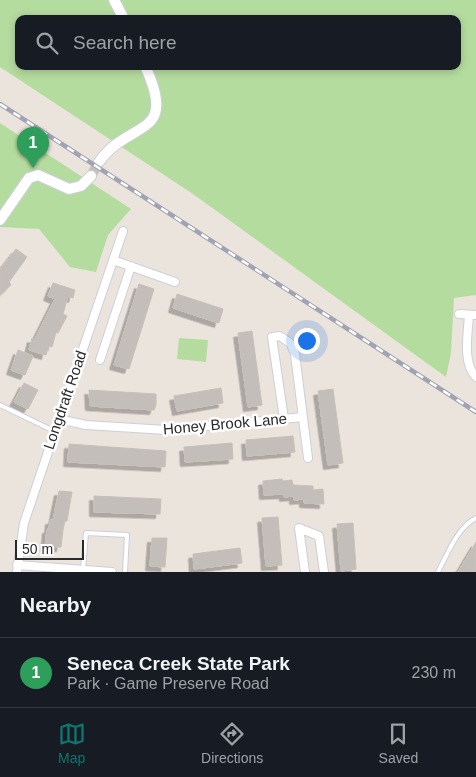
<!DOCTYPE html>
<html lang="en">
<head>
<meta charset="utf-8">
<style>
  :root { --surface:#171b24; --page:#242831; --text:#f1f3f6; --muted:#9ea1a6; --line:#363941; --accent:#0f766e }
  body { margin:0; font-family:Arial,sans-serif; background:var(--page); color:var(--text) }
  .scale { position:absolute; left:15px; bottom:12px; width:69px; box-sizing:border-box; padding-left:5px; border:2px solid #2a2a2a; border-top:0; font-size:14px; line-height:18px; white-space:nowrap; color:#2a2a2a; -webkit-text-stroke:4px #fff; paint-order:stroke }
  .you { position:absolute; left:306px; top:340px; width:18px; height:18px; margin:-12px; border:4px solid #fff; border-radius:50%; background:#1a73e8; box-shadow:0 0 0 8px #1a73e833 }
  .badge { display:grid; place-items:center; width:32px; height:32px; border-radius:50%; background:var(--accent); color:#fff; font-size:16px; font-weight:700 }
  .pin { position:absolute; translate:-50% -41px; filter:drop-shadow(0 1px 2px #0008) }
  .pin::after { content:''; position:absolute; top:26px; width:18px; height:15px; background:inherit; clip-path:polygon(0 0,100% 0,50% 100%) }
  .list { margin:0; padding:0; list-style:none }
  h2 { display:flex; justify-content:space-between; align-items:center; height:65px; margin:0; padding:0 20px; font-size:21px }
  h2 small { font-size:16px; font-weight:400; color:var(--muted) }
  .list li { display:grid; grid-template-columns:32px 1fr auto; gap:15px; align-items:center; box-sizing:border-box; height:70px; padding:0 20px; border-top:1px solid var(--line) }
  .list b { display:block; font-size:19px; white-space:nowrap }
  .list p { margin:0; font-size:16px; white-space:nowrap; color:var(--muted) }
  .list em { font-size:16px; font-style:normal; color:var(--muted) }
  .icon { flex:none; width:28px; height:28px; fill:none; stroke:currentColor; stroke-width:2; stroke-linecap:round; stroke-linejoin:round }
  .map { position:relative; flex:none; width:476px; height:572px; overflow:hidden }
  .search { position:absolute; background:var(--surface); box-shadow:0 2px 8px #0003; left:15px; right:15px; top:15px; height:55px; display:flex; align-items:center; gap:12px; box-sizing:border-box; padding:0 18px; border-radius:10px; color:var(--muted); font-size:19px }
  .sheet { height:135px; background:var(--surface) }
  nav { display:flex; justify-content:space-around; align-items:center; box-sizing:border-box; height:70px; border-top:1px solid var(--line); background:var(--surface); font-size:14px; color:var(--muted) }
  nav a { display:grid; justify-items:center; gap:2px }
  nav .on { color:var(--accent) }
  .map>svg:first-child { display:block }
  .green { fill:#b5dc9f; fill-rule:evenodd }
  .building { fill:#c3beba; stroke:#c6c0b7; filter:url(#shadow) }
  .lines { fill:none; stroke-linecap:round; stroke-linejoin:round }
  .secondary-tunnel { stroke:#c4bfb9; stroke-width:10; stroke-dasharray:10 5; stroke-linecap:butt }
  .lane-casing { stroke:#cccfda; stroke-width:6 }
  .street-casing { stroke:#cccfda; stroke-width:10 }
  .secondary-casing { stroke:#cccfda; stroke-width:12 }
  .lane { stroke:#fff; stroke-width:4 }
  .street { stroke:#fff; stroke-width:8 }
  .secondary { stroke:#fff; stroke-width:10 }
  .rail-casing { stroke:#a0a3b2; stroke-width:4.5 }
  .rail { stroke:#fff; stroke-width:2.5; stroke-dasharray:8; stroke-linecap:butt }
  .labels { text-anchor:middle; stroke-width:5; stroke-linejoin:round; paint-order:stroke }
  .street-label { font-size:15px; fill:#2a2a2a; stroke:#fff }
</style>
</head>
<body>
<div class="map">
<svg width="476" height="572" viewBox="0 0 476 572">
  <defs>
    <filter id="shadow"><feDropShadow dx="-4.5" dy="4.5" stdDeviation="0" flood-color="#0004"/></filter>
  </defs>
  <rect width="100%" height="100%" fill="#ebe4dd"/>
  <path class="green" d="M0,0H476V295L454,298L451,353L446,377L193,194L0,67ZM19,19H457V66H19Z
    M0,123L131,209L108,235L96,272L70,267L39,229L0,227Z
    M179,338L208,340L206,362L177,359Z"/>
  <path class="building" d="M16,249L27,257L9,282L11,285L0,295V270Z
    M53,283L75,290L73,298L68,296L63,314L67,316L58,333L56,332L52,347L48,346L46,355L29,350L32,338L35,339L55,299L48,296Z
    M139,284L154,289L129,369L114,365Z
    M177,294L223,309L219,323L173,308Z
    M252,331L262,405L248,407L238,333Z
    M18,350L33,356L25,375L11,370Z
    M24,383L38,390L28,409L14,402Z
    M221,388L223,403L177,411L174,396Z
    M333,389L343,463L328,465L318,391Z
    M89,390L156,394V405L154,410L90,406Z
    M293,436L295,452L247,456L246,440Z
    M232,443L233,459L185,462L184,447Z
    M69,444L166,451L165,467L68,462Z
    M282,479L283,481L292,480L293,485L313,486V490L323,489L324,504L304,503V499L294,500V496L284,497V494L264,495L263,481Z
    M59,491L72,492L67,521H65L63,530L61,547L45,548L47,529H49L50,520H53Z
    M94,496L161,499L160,514L94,512Z
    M278,517L282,565L266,566L262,518Z
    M353,523L356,569L341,571L337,524Z
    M152,538H167L165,567L150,566Z
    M476,542V572H458Z
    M240,548L242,563L194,569L193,554Z"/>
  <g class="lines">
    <path class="secondary-tunnel" d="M91,176L99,162"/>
    <defs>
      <path id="lane" d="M0,405L54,431
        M83,570L86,533L127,535L125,572
        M438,572C448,553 457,528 476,518"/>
      <path id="street" d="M113,260L175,282
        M459,314L476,315
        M469,315C468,333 462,363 476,377
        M100,360L131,266
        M58,419L86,425L166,430L303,417
        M284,419L272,337L280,336L290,343L295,354L308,458
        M17,565L112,572
        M17,572L24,523L123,231
        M305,572L299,528L319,536L324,572"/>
      <path id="secondary" d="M114,0L124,19
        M99,162C129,119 179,139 145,66
        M0,220L29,178L38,175L69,189L81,186L91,176"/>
    </defs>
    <use href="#lane" class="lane-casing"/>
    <use href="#street" class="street-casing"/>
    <use href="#secondary" class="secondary-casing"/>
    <use href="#lane" class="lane"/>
    <use href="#street" class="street"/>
    <use href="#secondary" class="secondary"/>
    <defs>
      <path id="rail" d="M0,104L476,412"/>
    </defs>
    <use href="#rail" class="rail-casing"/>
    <use href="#rail" class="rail"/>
  </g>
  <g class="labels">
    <g class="street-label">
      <text transform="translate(65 400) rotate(-71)" y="5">Longdraft Road</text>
      <text transform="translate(225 424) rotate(-5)" y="5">Honey Brook Lane</text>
    </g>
  </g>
</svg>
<div class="scale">50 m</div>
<div class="you"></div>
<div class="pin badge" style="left:33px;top:168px;background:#2e9e5b">1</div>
<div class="search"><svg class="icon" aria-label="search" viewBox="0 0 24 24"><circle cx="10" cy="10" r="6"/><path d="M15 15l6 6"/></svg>Search here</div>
</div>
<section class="sheet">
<h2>Nearby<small></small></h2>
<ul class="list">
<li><span class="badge" style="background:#2e9e5b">1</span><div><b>Seneca Creek State Park</b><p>Park · Game Preserve Road</p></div><em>230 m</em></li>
</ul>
</section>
<nav>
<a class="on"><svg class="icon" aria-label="map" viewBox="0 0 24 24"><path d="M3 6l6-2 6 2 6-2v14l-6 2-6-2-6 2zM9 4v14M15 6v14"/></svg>Map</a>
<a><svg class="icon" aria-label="directions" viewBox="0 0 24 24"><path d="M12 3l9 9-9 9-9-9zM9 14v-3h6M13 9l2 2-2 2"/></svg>Directions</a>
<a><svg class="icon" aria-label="saved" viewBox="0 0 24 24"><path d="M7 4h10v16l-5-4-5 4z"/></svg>Saved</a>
</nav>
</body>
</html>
